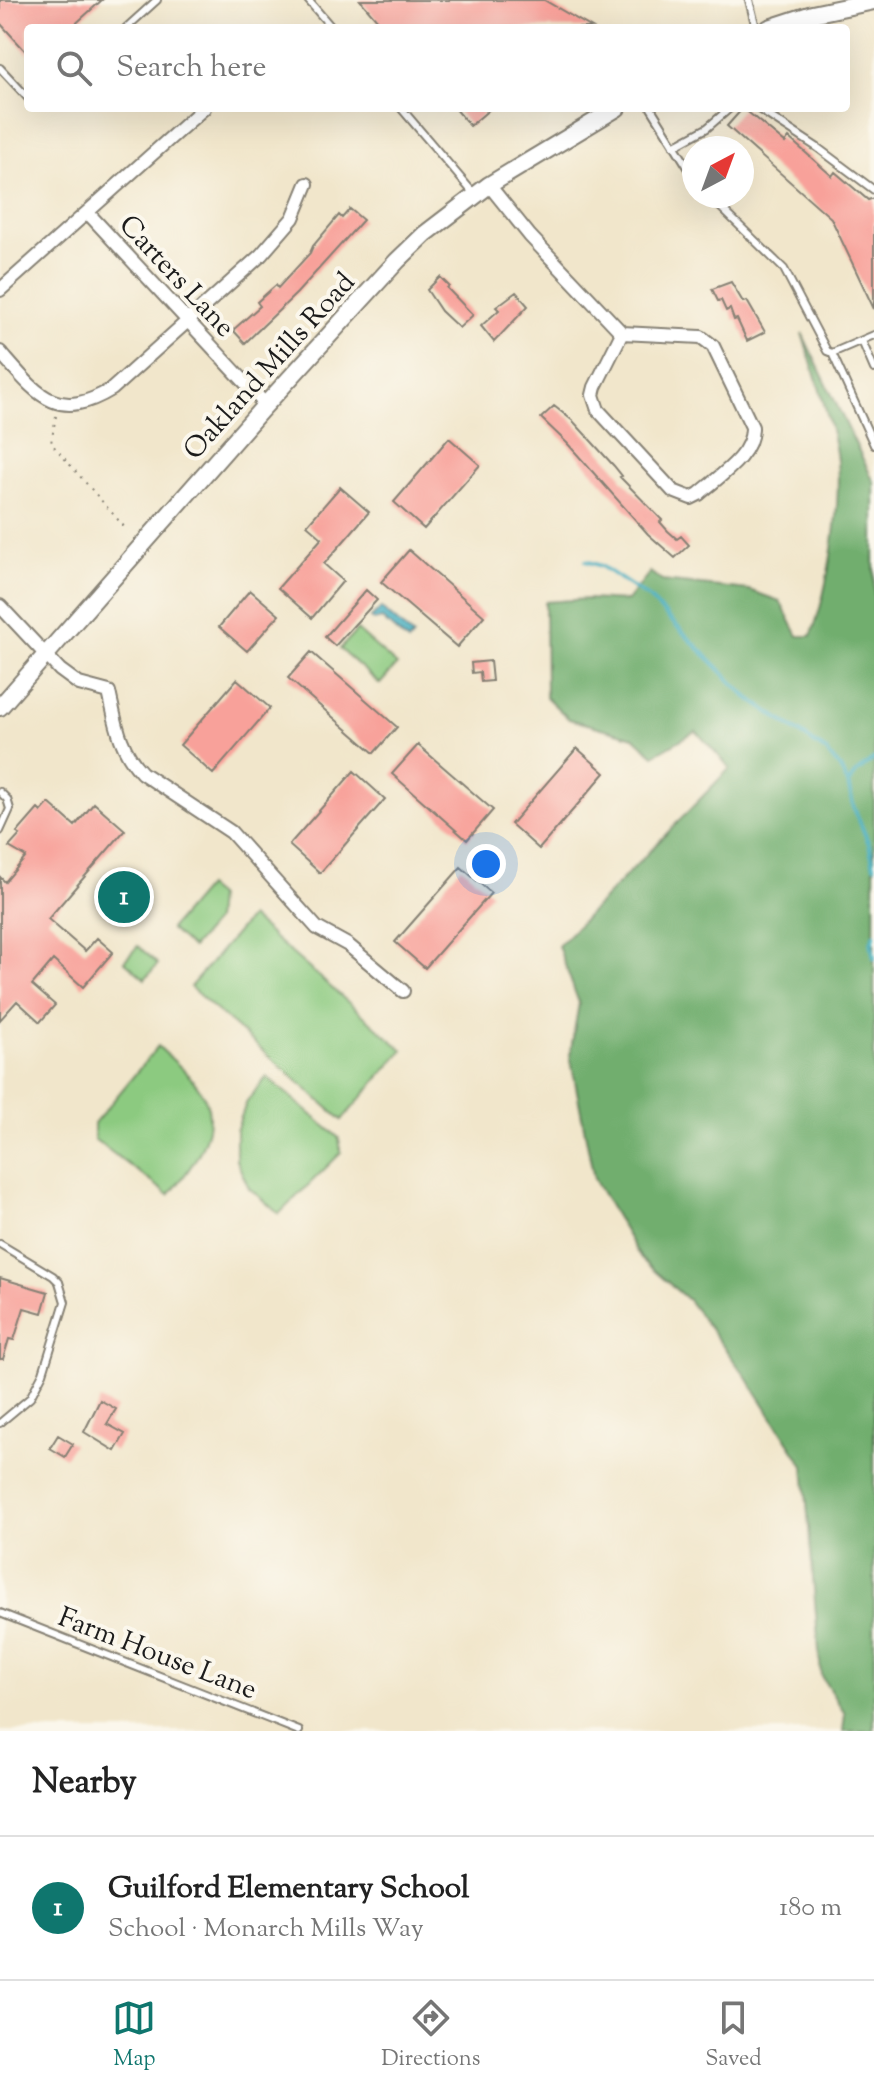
<!DOCTYPE html>
<html lang="en">
<head>
<meta charset="utf-8">
<style>
  :root { --surface:#fff; --page:#f6f6f6; --text:#222; --muted:#767676; --line:#e0e0e0; --accent:#0f766e }
  body { margin:0; font-family:"Sorts Mill Goudy",serif; background:var(--page); color:var(--text) }
  .compass { position:absolute; left:682px; top:136px; width:72px; height:72px; border-radius:50%; background:var(--surface); box-shadow:0 8px 32px #0002; rotate:41deg }
  .you { position:absolute; left:486px; top:864px; width:28px; height:28px; margin:-20px; border:6px solid #fff; border-radius:50%; background:#1a73e8; box-shadow:0 0 0 12px #1a73e833 }
  .badge { display:grid; place-items:center; width:52px; height:52px; border-radius:50%; background:var(--accent); color:#fff; font-size:26px; font-weight:700 }
  .pin { position:absolute; translate:-50% -50%; border:4px solid #fff; box-shadow:0 2px 8px #0006 }
  .list { margin:0; padding:0; list-style:none }
  h2 { display:flex; justify-content:space-between; align-items:center; height:104px; margin:0; padding:0 32px; font-size:34px }
  h2 small { font-size:26px; font-weight:400; color:var(--muted) }
  .list li { display:grid; grid-template-columns:52px 1fr auto; gap:24px; align-items:center; box-sizing:border-box; height:144px; padding:0 32px; border-top:2px solid var(--line) }
  .list b { display:block; font-size:30px; white-space:nowrap }
  .list p { margin:0; font-size:26px; white-space:nowrap; color:var(--muted) }
  .list em { font-size:26px; font-style:normal; color:var(--muted) }
  .icon { flex:none; width:44px; height:44px; fill:none; stroke:currentColor; stroke-width:2; stroke-linecap:round; stroke-linejoin:round }
  .map { position:relative; flex:none; width:874px; height:1731px; overflow:hidden }
  .search { position:absolute; background:var(--surface); box-shadow:0 8px 32px #0002; left:24px; right:24px; top:24px; height:88px; display:flex; align-items:center; gap:20px; box-sizing:border-box; padding:0 28px; border-radius:8px; color:var(--muted); font-size:30px }
  .sheet { height:248px; background:var(--surface) }
  nav { display:flex; justify-content:space-around; align-items:center; box-sizing:border-box; height:112px; border-top:2px solid var(--line); background:var(--surface); font-size:22px; color:var(--muted) }
  nav a { display:grid; justify-items:center; gap:4px }
  nav .on { color:var(--accent) }
  .map>svg:first-child { display:block }
  .green { fill:#8cca80; stroke:#54734e; stroke-width:2 }
  .forest { fill:#71ae6e; stroke:#466545; stroke-width:2 }
  .water { fill:#3facbe; stroke:#2e646d; stroke-width:2 }
  .lines { fill:none; stroke-linecap:round; stroke-linejoin:round }
  .stream { stroke:#3facbe; stroke-width:4 }
  .building { fill:#f8a19a }
  .service-casing { stroke:#868174; stroke-width:10 }
  .minor-casing { stroke:#868174; stroke-width:16 }
  .tertiary-casing { stroke:#868174; stroke-width:20 }
  .path { stroke:#868174; stroke-width:2; stroke-dasharray:2 6; stroke-linecap:butt }
  .service { stroke:#fff; stroke-width:6 }
  .minor { stroke:#fff; stroke-width:12 }
  .tertiary { stroke:#fff; stroke-width:16 }
  .labels { text-anchor:middle; stroke-width:8; stroke-linejoin:round; paint-order:stroke }
  .street-label { font-size:28px; fill:#1c1c1c; stroke:#fbf7ec }
</style>
</head>
<body>
<div class="map">
<svg width="874" height="1731" viewBox="0 0 874 1731">
  <rect width="100%" height="100%" fill="#fbf7ec"/>
  <filter id="ink" filterUnits="userSpaceOnUse"><feTurbulence type="fractalNoise" baseFrequency=".0125" numOctaves="2"/><feDisplacementMap in="SourceGraphic" scale="16" xChannelSelector="R" yChannelSelector="G"/><feConvolveMatrix kernelMatrix="1 2 1 2 8 2 1 2 1" color-interpolation-filters="sRGB"/></filter>
  <filter id="wash" filterUnits="userSpaceOnUse"><feTurbulence type="fractalNoise" baseFrequency=".006" numOctaves="4" result="noise"/><feDisplacementMap in="SourceGraphic" scale="32" xChannelSelector="R" yChannelSelector="G"/><feGaussianBlur stdDeviation="1.8" result="paint"/><feColorMatrix in="noise" values="0 0 0 0 0 0 0 0 0 0 0 0 0 0 0 0 0 1.4 0 .05"/><feComposite in="paint" operator="in"/></filter>
  <g filter="url(#wash)">
    <rect width="100%" height="100%" fill="#f1e6cb"/>
    <path class="green" d="M357,630L397,665L380,684L340,649Z
      M206,887L217,896L215,921L192,948L170,929Z
      M250,917L403,1050L342,1120L190,987Z
      M138,946L158,964L145,979L124,961Z
      M158,1046C174,1062 195,1077 205,1099C220,1133 189,1171 169,1195L94,1139V1124Z
      M267,1077L339,1138L341,1153L279,1214L249,1188L236,1160V1131L247,1101Z"/>
    <path class="forest" d="M802,333L874,482V1731H843L845,1714L821,1676L804,1466L747,1378L688,1300L641,1259L594,1179L570,1055L579,1003L558,946L730,768L696,731L654,755L634,737L569,719L546,697L545,602L588,599L627,601L650,572L662,581L749,590L780,601L798,636H811C828,592 843,500 836,453C830,416 813,370 802,333Z"/>
    <path class="water" d="M381,608L413,636L408,642L382,619L374,621L371,618Z"/>
    <g class="lines">
      <path class="stream" d="M586,561L601,566L649,598L747,697L826,751L840,768L848,784L854,808L869,844L874,866
        M848,784L856,773L874,759
        M874,935L871,943L874,958"/>
    </g>
    <g id="blocks">
      <path class="building" d="M0,0H102L71,28H28V54L0,23Z
        M360,0H544L592,28H384Z
        M455,108H491L470,126Z
        M743,108L785,143L789,138L832,176L835,172L868,200L874,198V309L831,218L727,126Z
        M350,209L363,220L297,293L245,343L233,330L260,306L257,302L276,285L278,288L310,253L313,246L339,215L342,218Z
        M440,277L449,286L447,288L473,315L459,328L441,311L427,290Z
        M731,282L743,302L747,301L765,332L747,341L737,319L734,320L730,309L726,311L721,300L718,301L712,289Z
        M516,292L528,306L494,342L481,326L499,310L496,307Z
        M554,406L573,421L614,466L622,476L620,477L662,520L660,522L668,531L677,539L681,536L689,545L675,558L648,534L567,443L541,418Z
        M449,438L480,465L424,529L394,502Z
        M340,487L369,512L324,564L343,581L312,618L278,588L322,538L307,525Z
        M409,550L484,616L457,647L381,582Z
        M250,590L279,615L247,651L219,627Z
        M366,590L377,600L335,646L325,637Z
        M311,652L397,727L374,753L288,678Z
        M490,661L492,681L481,682L480,672L472,673L471,663Z
        M237,679L270,708L213,774L180,745Z
        M418,745L493,810L467,840L392,774Z
        M577,748L605,773L539,849L511,824Z
        M354,771L385,799L320,873L289,845Z
        M49,803L75,826L94,803L125,830L48,919L85,951L97,938L113,952L83,987L53,960L32,985L55,1005L40,1022L17,1001L0,1020V877L5,882L26,857L9,847L20,835L17,833L38,809L41,812Z
        M461,867L491,893L425,968L395,942Z
        M0,1278L48,1292L42,1313L24,1308L14,1340L9,1339L3,1359H0Z
        M100,1400L116,1409L107,1424L125,1434L115,1451L84,1432Z
        M58,1435L73,1444L65,1457L50,1448Z"/>
    </g>
  </g>
  <g filter="url(#ink)">
    <use href="#blocks" fill-opacity="0" stroke="#868174" stroke-width="2"/>
    <g class="lines">
      <defs>
        <path id="service" d="M308,0L332,28
          M749,0L756,28
          M126,28L157,0
          M0,68L28,98
          M401,108L475,195
          M651,108L694,177
          M757,108L818,148L874,190
          M674,146L707,128L730,108
          M709,196L784,269L827,351L832,353L874,335
          M862,341L874,369
          M832,353L874,445
          M0,792L7,799L10,809L0,831
          M0,1244L53,1276L59,1282L65,1302L43,1373L30,1398L0,1423
          M0,1613L299,1731"/>
        <path id="minor" d="M489,185L530,236L622,333L701,337L713,346L752,427C753,456 719,476 699,494L691,498L673,491L598,410L593,395L595,387L622,333
          M88,213L266,405
          M0,290L204,108
          M0,352C37,394 56,423 112,389L261,255L293,218L307,184
          M0,606L60,670L79,684L109,692C116,723 119,749 142,773L231,832L317,928L348,945L403,991"/>
        <path id="tertiary" d="M769,28L812,14L874,1
          M0,707L260,411L397,261L425,234L489,185L617,108"/>
      </defs>
      <use href="#service" class="service-casing"/>
      <use href="#minor" class="minor-casing"/>
      <use href="#tertiary" class="tertiary-casing"/>
      <path class="path" d="M56,416L51,443L127,530"/>
      <use href="#service" class="service"/>
      <use href="#minor" class="minor"/>
      <use href="#tertiary" class="tertiary"/>
    </g>
  </g>
  <g class="labels">
    <g class="street-label">
      <text transform="translate(178 275) rotate(47)" y="10">Carters Lane</text>
      <text transform="translate(268 365) rotate(-48)" y="10">Oakland Mills Road</text>
      <text transform="translate(158 1652) rotate(21)" y="10">Farm House Lane</text>
    </g>
  </g>
</svg>
<svg class="compass" viewBox="-18 -18 36 36"><path d="M0-13l5 13h-10z" fill="#e53935"/><path d="M0 13l5-13h-10z" fill="#767676"/></svg>
<div class="you"></div>
<div class="pin badge" style="left:124px;top:897px">1</div>
<div class="search"><svg class="icon" aria-label="search" viewBox="0 0 24 24"><circle cx="10" cy="10" r="6"/><path d="M15 15l6 6"/></svg>Search here</div>
</div>
<section class="sheet">
<h2>Nearby<small></small></h2>
<ul class="list">
<li><span class="badge">1</span><div><b>Guilford Elementary School</b><p>School · Monarch Mills Way</p></div><em>180 m</em></li>
</ul>
</section>
<nav>
<a class="on"><svg class="icon" aria-label="map" viewBox="0 0 24 24"><path d="M3 6l6-2 6 2 6-2v14l-6 2-6-2-6 2zM9 4v14M15 6v14"/></svg>Map</a>
<a><svg class="icon" aria-label="directions" viewBox="0 0 24 24"><path d="M12 3l9 9-9 9-9-9zM9 14v-3h6M13 9l2 2-2 2"/></svg>Directions</a>
<a><svg class="icon" aria-label="saved" viewBox="0 0 24 24"><path d="M7 4h10v16l-5-4-5 4z"/></svg>Saved</a>
</nav>
</body>
</html>
